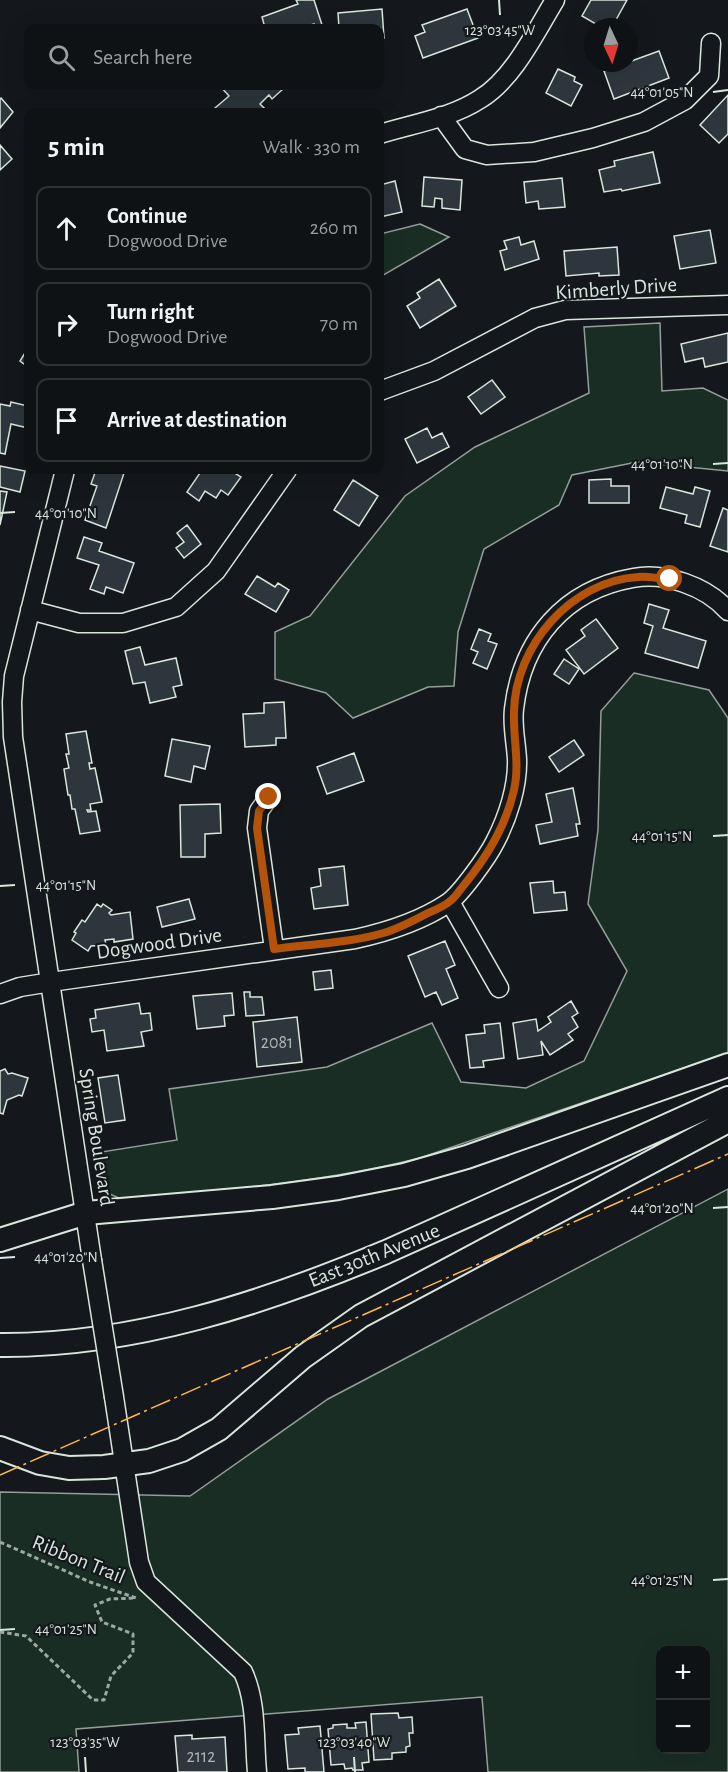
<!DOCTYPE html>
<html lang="en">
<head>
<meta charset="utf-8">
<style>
  :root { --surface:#0f1215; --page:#1d2022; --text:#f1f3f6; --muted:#9b9ea0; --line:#2f3234 }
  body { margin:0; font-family:"Alegreya Sans",sans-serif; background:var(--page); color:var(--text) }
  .controls { position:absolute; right:18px; bottom:18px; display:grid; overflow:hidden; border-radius:12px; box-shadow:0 6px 24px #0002 }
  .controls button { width:54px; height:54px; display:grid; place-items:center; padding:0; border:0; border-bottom:2px solid var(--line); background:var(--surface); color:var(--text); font:30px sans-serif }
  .compass { position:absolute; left:584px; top:18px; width:54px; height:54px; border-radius:50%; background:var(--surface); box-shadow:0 6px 24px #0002; rotate:176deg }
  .stop { position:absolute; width:18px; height:18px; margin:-14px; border:4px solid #b45309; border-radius:50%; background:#fff }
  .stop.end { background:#b45309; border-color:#fff; box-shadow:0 2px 6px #0008 }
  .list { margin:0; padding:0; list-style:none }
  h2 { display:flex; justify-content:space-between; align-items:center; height:78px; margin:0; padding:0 24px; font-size:26px }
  h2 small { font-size:20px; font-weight:400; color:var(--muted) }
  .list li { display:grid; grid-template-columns:39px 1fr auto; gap:18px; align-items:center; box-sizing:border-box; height:84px; margin:0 12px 12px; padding:0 12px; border:2px solid var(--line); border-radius:12px }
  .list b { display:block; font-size:22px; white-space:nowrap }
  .list p { margin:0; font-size:20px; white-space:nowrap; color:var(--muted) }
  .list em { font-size:20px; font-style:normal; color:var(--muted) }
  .icon { flex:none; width:33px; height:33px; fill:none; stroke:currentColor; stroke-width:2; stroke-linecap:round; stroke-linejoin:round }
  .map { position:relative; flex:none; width:728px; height:1772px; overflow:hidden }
  .search { position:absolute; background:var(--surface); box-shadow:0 6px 24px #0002; left:24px; top:24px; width:360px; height:66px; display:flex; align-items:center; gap:15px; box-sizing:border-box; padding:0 21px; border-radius:12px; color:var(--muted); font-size:22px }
  .panel { position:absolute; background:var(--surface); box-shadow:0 6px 24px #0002; left:24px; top:108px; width:360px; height:366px; border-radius:12px }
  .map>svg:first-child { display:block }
  .green { fill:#1a2d24; stroke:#939e99; stroke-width:1.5; fill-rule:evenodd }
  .building { fill:#2c363c; stroke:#d8e6dc; stroke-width:1.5 }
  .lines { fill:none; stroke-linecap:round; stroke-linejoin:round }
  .minor-casing { stroke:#d8e6dc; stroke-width:21 }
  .major-casing { stroke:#d8e6dc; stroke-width:26 }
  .path { stroke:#9da8a2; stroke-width:3; stroke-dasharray:4.5 3; stroke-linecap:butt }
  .minor { stroke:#14181c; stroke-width:18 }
  .major { stroke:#14181c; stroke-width:22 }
  .minor-bridge-casing { stroke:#d8e6dc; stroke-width:21; stroke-linecap:butt }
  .minor-bridge { stroke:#14181c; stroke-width:18 }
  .power { stroke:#ffb74d; stroke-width:1.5; stroke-dasharray:21 4.5 3 4.5; stroke-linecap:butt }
  .route { stroke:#b45309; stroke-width:8 }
  .ticks { fill:none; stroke:#d8e6dc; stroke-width:2 }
  .labels { text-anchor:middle; stroke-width:4.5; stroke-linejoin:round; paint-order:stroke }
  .number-label { font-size:18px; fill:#adbab4 }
  .street-label { font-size:21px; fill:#d8e6dc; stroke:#14181c }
  .ticks-label { font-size:15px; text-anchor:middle; fill:#d8e6dc; stroke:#14181c; stroke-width:4.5; stroke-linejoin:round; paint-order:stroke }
</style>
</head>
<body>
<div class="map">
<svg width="728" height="1772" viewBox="0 0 728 1772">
  <rect width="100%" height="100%" fill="#14181c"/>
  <path class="green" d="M420,224L449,237L380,277V234Z
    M660,323L662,391L703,388L728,400V471L637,462L572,475L559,505L484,549L458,632L454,686L428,687L353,718L326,693L275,679V632L310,616L405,496L475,447L589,393L584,327Z
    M634,673L709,690L728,718V1053L420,1158C321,1183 223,1190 121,1199L103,1191L95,1153L177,1140L169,1089L327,1067L432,1023L461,1082L526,1088L584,1061L627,971L588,904L598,830L601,711Z
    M728,1189V1772H488L482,1697L76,1729L79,1772H0V1492L190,1496L328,1399ZM660,1650H706V1750H660Z"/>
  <path class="building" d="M296,0H314L323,28H315L314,24L301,28H265L262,17L298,4Z
    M591,0H627L612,27H601L582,16Z
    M382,9L384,38H380V28H339L338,13Z
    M467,9L478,38L423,58L415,36L425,32L422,25Z
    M659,51L669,78L614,99L604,71Z
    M558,69L575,77L574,81L582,85L571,106L546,93Z
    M220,86H280L283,89L272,99L269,95L260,104L265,109L261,112H219L215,108L229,96Z
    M728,95V134L719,143L700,125Z
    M1,98L13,112L0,128V99Z
    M0,145L12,159L0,170Z
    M653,152L660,183L622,191L621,189L604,192L599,170L615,166L614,161Z
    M424,177L462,180L460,210L442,208V199L435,198L434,207L422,206Z
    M562,178L565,207L539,209L538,201L526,203L524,182Z
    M395,181L402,212L380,217V185Z
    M710,230L716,263L680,269L674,236Z
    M519,237L521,245L534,241L539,259L505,270L500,251L507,249L504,241Z
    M617,247L619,275L599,276V273L566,276L564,251Z
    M439,279L456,306L420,328L407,306L420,298L417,293Z
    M728,333V362L705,367L703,358L685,362L681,344Z
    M28,348V367L20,361Z
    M492,380L505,397L481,414L468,397Z
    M11,402L28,406V428L11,424L5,454L0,453V404L10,406Z
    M427,428L432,438L442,433L449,447L417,463L405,439Z
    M0,466L25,471L20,492L0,487Z
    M96,470H125L106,528L85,520L97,486L91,484Z
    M202,470H230L241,477L228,495L221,490L216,498L205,491L199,501L187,492Z
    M611,479V486H629V503H589V480Z
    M353,480L378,496L359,526L334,510Z
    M666,487L693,494L695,487L710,491L700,527L685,523L687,515L660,508Z
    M0,491L7,492L0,525Z
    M723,508L728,510V552L710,546Z
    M187,525L201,544L184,558L176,548L184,542L177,533Z
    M84,537L102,543L99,551L134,563L123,593L106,587L104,594L90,589L99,565L77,558Z
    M257,576L275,587L278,583L289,590L276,612L245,594Z
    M649,604L669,610L663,628L706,641L698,668L645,653L653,626L644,623Z
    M596,619L618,648L584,674L566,650L585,636L581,630Z
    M479,629L491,634L488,641L497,644L487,669L473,663L478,652L471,649Z
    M140,647L145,665L176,658L182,685L173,687L176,697L150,703L145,682L133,684L125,651Z
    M564,659L579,669L569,684L554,674Z
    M284,702L286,738H276V745L245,747L243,714L264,713V703Z
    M86,731L92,763H89L90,769L95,768L102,802L90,804L91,810H87L88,812L96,811L100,831L80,834L75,809H72L70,795H68L64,769L69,768L66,754H69L66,734Z
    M172,739L210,746L205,769L194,766L191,782L165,776Z
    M574,740L584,755L559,772L549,757Z
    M354,753L364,781L327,794L317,767Z
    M573,788L580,824H576L578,836L540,844L536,825L552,822L546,794Z
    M220,804L221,833L205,834V857H181L180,805Z
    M344,866L348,905L314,909L311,888L321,886L319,869Z
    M553,881L554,893L565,892L567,910L534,913L530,883Z
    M189,899L195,919L162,927L157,907Z
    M97,904L101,907L103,904L112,910L109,913L111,915L130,912L133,939L114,942V939L105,940L106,945L91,946L88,951L72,940L76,933L74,932L82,920L85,922Z
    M445,941L455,965L446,969L458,998L442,1005L436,992L425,997L408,956Z
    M331,970L333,988L315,990L313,972Z
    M244,992H250V997H262L264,1015L246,1016Z
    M232,993L234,1015L224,1016L225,1026L197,1029L193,996Z
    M571,1001L578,1013L572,1017L578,1027L568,1034L573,1040L550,1055L541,1041L543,1055L518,1059L513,1023L536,1019L538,1031L551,1022L548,1017Z
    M139,1003L141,1014L150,1013L152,1030L141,1032L144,1046L107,1051L104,1030L92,1032L90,1019L96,1018L95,1010Z
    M297,1017L302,1062L257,1067L253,1022Z
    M500,1023L504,1058L483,1061L484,1067L470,1068L466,1035L485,1033L484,1025Z
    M5,1069L8,1074L12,1073L28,1078L22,1096L19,1095L7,1100L3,1114L0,1113V1071Z
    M118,1075L125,1120L105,1123L98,1078Z
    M398,1713L399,1718L412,1717L413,1733H409L410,1746L406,1747V1752L392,1753V1759L374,1760L371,1714Z
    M366,1722L369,1762L362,1763L363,1770H353L352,1768L345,1769L344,1764L331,1765L328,1729L333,1728V1725L347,1724V1728H356L355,1723Z
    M320,1726L324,1772H305V1768L288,1769L285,1735L299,1734L298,1728Z
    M192,1735V1739L225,1737L227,1772H178L175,1736Z"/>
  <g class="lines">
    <defs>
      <path id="minor" d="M441,116L465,149L487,155L534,152L593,138L644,122L685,100L709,76L711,43
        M380,134C412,124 451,118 480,99C513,79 535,33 555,0
        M380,391L434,371L535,318L565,310L728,305
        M65,470L14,676L12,702L13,737L92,1260
        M30,610L79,623H123L176,607L216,571L287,470
        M269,797L259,811L257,828L274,949
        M450,902L499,988
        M0,994L20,987L51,982L355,939C387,932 421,921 448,903C461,894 488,856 495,842C508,817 518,786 517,759C516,742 512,725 514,709C522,640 564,590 633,578C665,572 706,586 728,611
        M114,1397L139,1562L146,1582L243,1672C257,1702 254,1739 257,1772"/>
      <path id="major" d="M0,1240L86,1213L272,1197L338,1188L404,1175L467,1157L728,1065
        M0,1345C134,1346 264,1303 386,1252L728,1098
        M0,1448L40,1463L69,1468L104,1467L149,1461L182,1450L219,1429L303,1357L361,1316L728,1121"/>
    </defs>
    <use href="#minor" class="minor-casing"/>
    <use href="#major" class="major-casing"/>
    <path class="path" d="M0,1542L90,1582L136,1598L110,1599L95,1605L102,1622L133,1634V1653L111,1676L104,1700H93L26,1636L0,1632"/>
    <use href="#minor" class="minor"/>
    <use href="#major" class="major"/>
    <defs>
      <path id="minor-bridge" d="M92,1260L114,1397"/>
    </defs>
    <use href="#minor-bridge" class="minor-bridge-casing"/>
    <use href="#minor-bridge" class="minor-bridge"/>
    <path class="power" d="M0,1475L728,1154"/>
  </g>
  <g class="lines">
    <path class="route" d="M269,797L259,811L257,828L274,949C311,944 351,943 387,932C401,927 415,920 428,913C435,910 443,907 449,902C455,898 459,891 464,885C487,857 506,826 514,790C520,764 513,738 514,712C515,646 571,581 638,577C649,576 660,579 670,579"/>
  </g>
  <path class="ticks" d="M499,0L500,15M713,92L728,90M713,464L728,463M0,513L15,512M713,836L728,835M0,886L15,885M713,1208L728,1207M0,1258L15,1257M713,1580L728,1579M0,1630L15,1629M85,1757L86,1772M354,1757L355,1772"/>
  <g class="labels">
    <g class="number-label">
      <text x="277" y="1048">2081</text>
      <text x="201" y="1762">2112</text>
    </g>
    <g class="street-label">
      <text transform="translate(616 288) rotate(-4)" y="7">Kimberly Drive</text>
      <text transform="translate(159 943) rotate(-8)" y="7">Dogwood Drive</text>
      <text transform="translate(97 1137) rotate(81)" y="7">Spring Boulevard</text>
      <text transform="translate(374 1255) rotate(-22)" y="7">East 30th Avenue</text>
      <text transform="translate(79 1559) rotate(22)" y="7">Ribbon Trail</text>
    </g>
  </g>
  <g class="ticks-label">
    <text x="500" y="35">123°03'45"W</text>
    <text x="662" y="97">44°01'05"N</text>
    <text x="662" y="469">44°01'10"N</text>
    <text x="66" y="518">44°01'10"N</text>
    <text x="662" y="841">44°01'15"N</text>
    <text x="66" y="890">44°01'15"N</text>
    <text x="662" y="1213">44°01'20"N</text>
    <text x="66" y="1262">44°01'20"N</text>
    <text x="662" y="1585">44°01'25"N</text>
    <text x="66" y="1634">44°01'25"N</text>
    <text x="85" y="1747">123°03'35"W</text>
    <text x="354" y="1747">123°03'40"W</text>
  </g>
</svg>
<div class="controls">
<button>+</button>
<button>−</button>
</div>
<svg class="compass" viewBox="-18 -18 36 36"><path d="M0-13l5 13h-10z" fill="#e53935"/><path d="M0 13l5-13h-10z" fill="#9b9ea0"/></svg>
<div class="stop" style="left:670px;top:579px"></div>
<div class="stop end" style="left:269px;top:797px"></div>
<div class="search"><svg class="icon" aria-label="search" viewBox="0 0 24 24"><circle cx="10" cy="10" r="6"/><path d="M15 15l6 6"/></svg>Search here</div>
<section class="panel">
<h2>5 min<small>Walk · 330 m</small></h2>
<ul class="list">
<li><svg class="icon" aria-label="ahead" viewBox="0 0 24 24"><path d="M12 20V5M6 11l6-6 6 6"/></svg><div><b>Continue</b><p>Dogwood Drive</p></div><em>260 m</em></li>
<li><svg class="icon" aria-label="right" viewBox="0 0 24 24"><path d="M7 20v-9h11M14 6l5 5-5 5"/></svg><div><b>Turn right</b><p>Dogwood Drive</p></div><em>70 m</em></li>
<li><svg class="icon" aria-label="arrive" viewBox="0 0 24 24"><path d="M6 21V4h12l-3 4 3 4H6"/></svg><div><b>Arrive at destination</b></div></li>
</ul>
</section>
</div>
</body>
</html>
